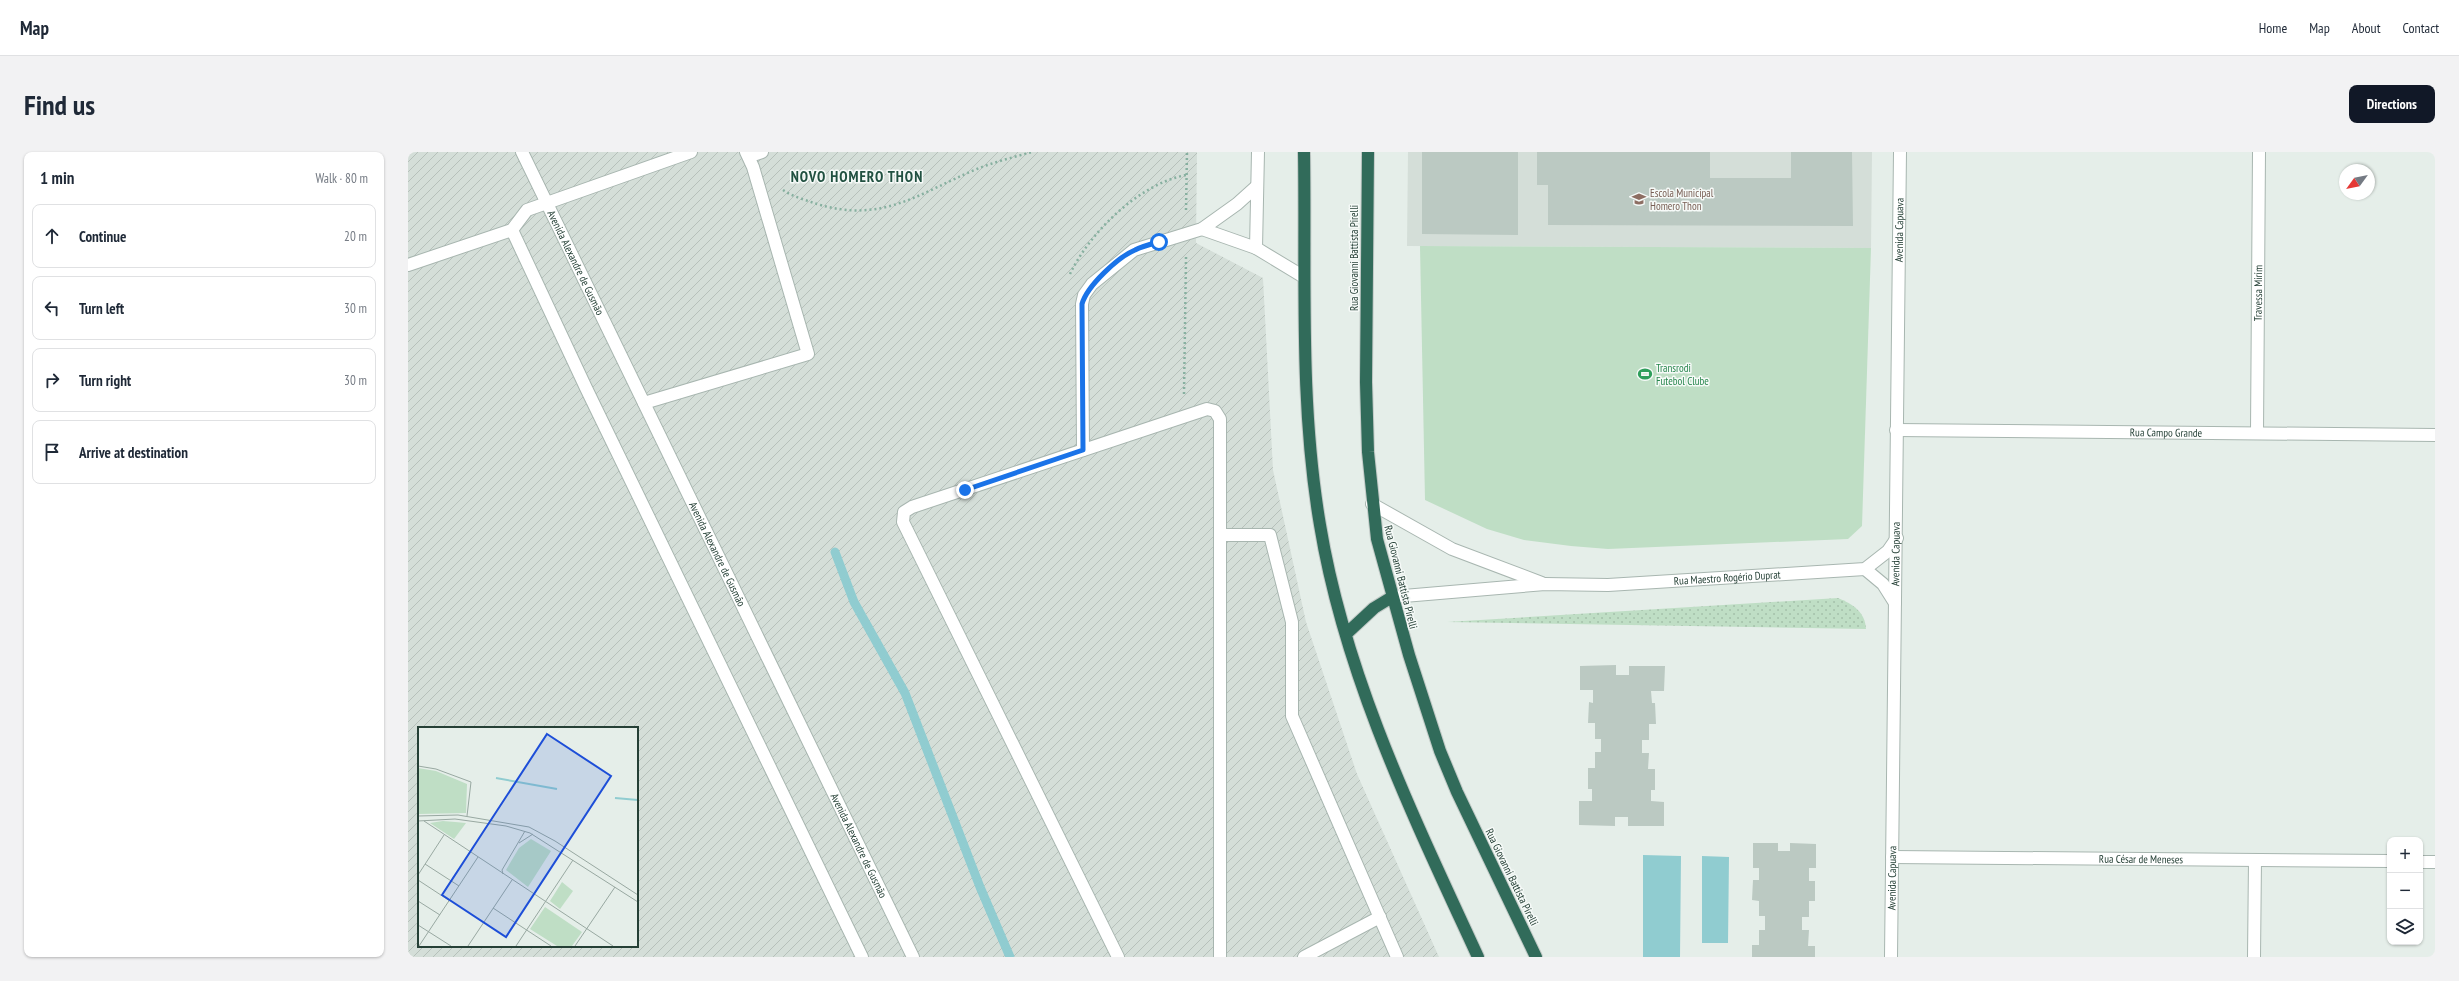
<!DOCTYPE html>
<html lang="en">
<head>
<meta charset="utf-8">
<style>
  :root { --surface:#fff; --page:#f2f2f3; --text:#1f2937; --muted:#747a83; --line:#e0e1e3; --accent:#111827 }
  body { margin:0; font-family:"PT Sans Narrow",sans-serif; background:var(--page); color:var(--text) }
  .controls { position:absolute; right:12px; bottom:12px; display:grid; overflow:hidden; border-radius:8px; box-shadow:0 1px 3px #0004 }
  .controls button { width:36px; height:36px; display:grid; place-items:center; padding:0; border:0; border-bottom:1px solid var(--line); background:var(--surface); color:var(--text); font:20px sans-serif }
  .compass { position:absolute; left:1931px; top:12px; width:36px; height:36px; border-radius:50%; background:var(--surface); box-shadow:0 1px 3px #0004; rotate:237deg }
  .stop { position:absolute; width:12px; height:12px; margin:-9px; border:3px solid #1a73e8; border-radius:50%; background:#fff }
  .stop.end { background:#1a73e8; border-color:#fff; box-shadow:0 1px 4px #0008 }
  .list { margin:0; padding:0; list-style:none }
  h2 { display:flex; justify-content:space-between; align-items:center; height:52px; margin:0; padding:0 16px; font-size:17px }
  h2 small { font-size:13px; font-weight:400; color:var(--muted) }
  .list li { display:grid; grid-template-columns:26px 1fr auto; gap:12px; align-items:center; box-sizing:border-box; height:64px; margin:0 8px 8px; padding:0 8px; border:1px solid var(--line); border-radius:8px }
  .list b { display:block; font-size:15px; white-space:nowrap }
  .list em { font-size:13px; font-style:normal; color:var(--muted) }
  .icon { flex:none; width:22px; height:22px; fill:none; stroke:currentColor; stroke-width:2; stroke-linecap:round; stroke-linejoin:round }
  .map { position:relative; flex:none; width:2027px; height:805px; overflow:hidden; border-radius:8px }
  header { display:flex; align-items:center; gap:24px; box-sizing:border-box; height:56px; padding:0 20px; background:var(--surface); border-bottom:1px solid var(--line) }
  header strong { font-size:19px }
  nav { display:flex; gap:22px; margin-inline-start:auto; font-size:14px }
  .intro { display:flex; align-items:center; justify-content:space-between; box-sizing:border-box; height:96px; padding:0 24px }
  h1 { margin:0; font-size:28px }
  .button { padding:10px 18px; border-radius:8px; background:var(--accent); color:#fff; font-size:14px; font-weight:700 }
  main { display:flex; gap:24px; padding:0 24px }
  aside { flex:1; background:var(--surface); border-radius:8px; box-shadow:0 1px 3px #0004 }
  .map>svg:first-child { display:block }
  .built { fill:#d4ded8 }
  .industrial { fill:url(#industrial-furrows); fill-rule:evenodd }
  .grass { fill:url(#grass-dots) }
  .green { fill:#bfdec5 }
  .water { fill:#90ccd0 }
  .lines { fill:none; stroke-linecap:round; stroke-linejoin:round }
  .stream { stroke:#90ccd0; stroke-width:9 }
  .building { fill:#bbc9c2 }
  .minor-casing { stroke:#a8b6b0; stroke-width:14 }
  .highway-casing { stroke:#c2cac7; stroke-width:14 }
  .path { stroke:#87b0a0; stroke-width:2.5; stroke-dasharray:2 3; stroke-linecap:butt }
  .minor { stroke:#fff; stroke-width:12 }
  .highway { stroke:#316b5a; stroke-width:12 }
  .route { stroke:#1a73e8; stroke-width:5 }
  .labels { text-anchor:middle; stroke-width:3; stroke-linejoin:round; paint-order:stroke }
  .education-label { font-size:11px; fill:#785e54; stroke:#f6faf8; text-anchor:start }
  .street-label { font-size:11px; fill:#254036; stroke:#f6faf8 }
  .leisure-label { font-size:11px; fill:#27864d; stroke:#f6faf8; text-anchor:start }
  .district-label { font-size:15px; font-weight:bold; letter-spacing:1px; fill:#215141; stroke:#f6faf8 }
  .inset-river { fill:none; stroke:#90ccd0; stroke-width:2 }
  .inset-road { fill:none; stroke:#98a8a1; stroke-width:1 }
  .view { fill:#1d4ed8; fill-opacity:0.15; stroke:#1d4ed8; stroke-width:2 }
  .inset-edge { fill:none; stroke:#254036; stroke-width:2 }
</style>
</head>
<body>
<header>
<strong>Map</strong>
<nav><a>Home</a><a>Map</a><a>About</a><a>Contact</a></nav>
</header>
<div class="intro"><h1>Find us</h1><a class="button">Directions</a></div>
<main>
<aside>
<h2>1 min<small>Walk · 80 m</small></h2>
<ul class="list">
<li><svg class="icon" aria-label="ahead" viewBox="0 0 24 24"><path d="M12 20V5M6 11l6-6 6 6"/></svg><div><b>Continue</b></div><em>20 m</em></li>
<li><svg class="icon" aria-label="left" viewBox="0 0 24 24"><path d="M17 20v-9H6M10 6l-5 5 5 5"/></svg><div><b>Turn left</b></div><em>30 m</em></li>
<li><svg class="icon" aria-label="right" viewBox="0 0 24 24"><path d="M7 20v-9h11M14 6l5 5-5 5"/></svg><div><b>Turn right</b></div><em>30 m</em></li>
<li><svg class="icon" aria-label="arrive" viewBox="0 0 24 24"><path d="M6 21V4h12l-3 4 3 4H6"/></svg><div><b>Arrive at destination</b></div></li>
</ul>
</aside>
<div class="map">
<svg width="2027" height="805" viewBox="0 0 2027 805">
  <defs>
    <pattern id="industrial-furrows" width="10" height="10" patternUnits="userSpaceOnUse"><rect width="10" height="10" fill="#d4ded8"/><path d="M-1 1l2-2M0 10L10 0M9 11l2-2" fill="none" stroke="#b6c0ba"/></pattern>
    <pattern id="grass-dots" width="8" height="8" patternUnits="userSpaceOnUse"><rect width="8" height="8" fill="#bfdec5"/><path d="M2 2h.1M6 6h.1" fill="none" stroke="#a4c0aa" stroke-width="1.8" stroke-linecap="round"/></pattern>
  </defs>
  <rect width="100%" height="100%" fill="#e5eee9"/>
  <path class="built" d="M1000,0H1464L1463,96L999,94Z"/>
  <path class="industrial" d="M0,0H789L788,91L855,126L865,318L898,470L949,622L1031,805H0ZM11,576H229V794H11Z"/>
  <path class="grass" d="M1430,446C1445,452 1457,460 1458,477L1039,470Z"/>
  <path class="green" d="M1012,94L1463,96L1454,374L1440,387L1200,397L1163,394L1116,388L1079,377L1017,348Z"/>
  <path class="water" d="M1235,703L1273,704L1272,805H1235Z
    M1294,704L1321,705L1320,791H1294Z"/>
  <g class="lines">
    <path class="stream" d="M427,400L446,450L497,541L572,735L602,805"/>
  </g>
  <path class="building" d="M1014,0H1110V83L1014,82Z
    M1129,0H1302V26H1383V0H1444L1445,74L1140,73V33H1129Z
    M1208,513V523H1221V514H1257L1256,539H1243L1244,551H1247L1248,572H1241V588H1234V601H1241L1240,617H1247V638H1243V649L1256,650V674H1220V665H1207V674L1171,673V649H1184V637H1180V616H1187V600H1193V587H1187V571H1180L1181,550L1185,551V538H1172V514Z
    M1345,691H1370V699H1382V691L1408,692V716H1401V729H1407V749H1401V765H1394V778H1401L1400,794H1407V805H1344V793H1351V778H1357V764H1351V749L1344,748L1345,728H1351V716H1345Z"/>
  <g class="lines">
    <defs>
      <g id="minor">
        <path id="s1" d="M114,0L505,805"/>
        <path d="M283,0L119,58L104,78L178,236L454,805"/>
        <path d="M850,0L848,96L896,125"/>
        <path d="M342,4L354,0"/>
        <path d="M794,77L848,96"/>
        <path d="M0,113L104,78"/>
        <path d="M236,251L400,202L345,15L338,0"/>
        <path id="s2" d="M1488,278L2027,283"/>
        <path id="s3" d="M1849,281L1851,0"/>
        <path d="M675,298L674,152L676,143L684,132L726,98L794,77L829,52L849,34"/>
        <path d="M964,352L1044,397L1134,431"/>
        <path d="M812,383H862L884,470V564L989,805"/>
        <path d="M1457,417L1475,432L1487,451"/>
        <path id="s4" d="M984,445L1137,432L1200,433L1457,417L1480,399L1489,386"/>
        <path id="s5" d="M1484,705L1982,709"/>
        <path d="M2012,710H2027"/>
        <path d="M710,805L495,370L496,360L504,355L799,257L807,259L812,267V805"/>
        <path d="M896,805L972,765"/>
        <path id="s6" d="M1483,805L1492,0"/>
        <path d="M1846,805L1847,708"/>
      </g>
      <path id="highway" d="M896,0C898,124 891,250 912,373C937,525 1006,666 1070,805
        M960,0L958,230L960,300L969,387L1001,503L1032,599L1049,640L1128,805
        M938,482L966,456L984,445"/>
    </defs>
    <use href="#minor" class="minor-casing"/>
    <use href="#highway" class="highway-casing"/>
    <path class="path" d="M375,38C385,45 398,48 409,52C475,72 511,41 569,17C586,10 606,5 624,0
      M778,58L779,0
      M662,122C682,80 731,32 778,23
      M776,242L778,105"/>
    <use href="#minor" class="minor"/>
    <use href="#highway" class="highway"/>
  </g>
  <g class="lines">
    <path class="route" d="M557,338L675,298L674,152C679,134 710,105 727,98C735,94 743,92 751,90"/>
  </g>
  <defs>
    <symbol id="school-bare" viewBox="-9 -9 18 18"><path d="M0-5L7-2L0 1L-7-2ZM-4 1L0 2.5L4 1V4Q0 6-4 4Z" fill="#8d6e63" stroke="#f6faf8" stroke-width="2.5" paint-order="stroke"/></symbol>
    <symbol id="stadium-bare" viewBox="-9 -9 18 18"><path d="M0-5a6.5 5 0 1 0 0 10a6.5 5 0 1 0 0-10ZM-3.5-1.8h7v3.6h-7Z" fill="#2e9e5b" stroke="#f6faf8" stroke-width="2.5" paint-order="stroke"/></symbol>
  </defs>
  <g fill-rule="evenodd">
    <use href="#school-bare" x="1221" y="37" width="20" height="20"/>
    <use href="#stadium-bare" x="1227" y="212" width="20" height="20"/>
  </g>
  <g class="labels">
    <g class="education-label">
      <text x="1242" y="45">Escola Municipal<tspan x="1242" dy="13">Homero Thon</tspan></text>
    </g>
    <g class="street-label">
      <text dy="4" stroke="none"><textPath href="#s6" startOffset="727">Avenida Capuava</textPath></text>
      <text transform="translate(946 106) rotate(-90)" y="4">Rua Giovanni Battista Pirelli</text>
      <text dy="4" stroke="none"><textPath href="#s1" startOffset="123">Avenida Alexandre de Gusmão</textPath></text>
      <text dy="4" stroke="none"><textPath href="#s3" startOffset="140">Travessa Mirim</textPath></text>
      <text dy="4" stroke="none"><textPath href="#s2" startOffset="270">Rua Campo Grande</textPath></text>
      <text dy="4" stroke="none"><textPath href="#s1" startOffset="447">Avenida Alexandre de Gusmão</textPath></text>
      <text dy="4" stroke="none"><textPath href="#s6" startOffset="403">Avenida Capuava</textPath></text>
      <text transform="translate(993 425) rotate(76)" y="4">Rua Giovanni Battista Pirelli</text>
      <text dy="4" stroke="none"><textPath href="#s4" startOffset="336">Rua Maestro Rogério Duprat</textPath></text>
      <text dy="4" stroke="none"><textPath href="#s1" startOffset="771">Avenida Alexandre de Gusmão</textPath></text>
      <text dy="4" stroke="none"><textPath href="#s5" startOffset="249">Rua César de Meneses</textPath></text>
      <text transform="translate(1104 725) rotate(64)" y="4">Rua Giovanni Battista Pirelli</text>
      <text dy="4" stroke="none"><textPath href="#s6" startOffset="79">Avenida Capuava</textPath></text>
    </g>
    <g class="leisure-label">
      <text x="1248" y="220">Transrodi<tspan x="1248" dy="13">Futebol Clube</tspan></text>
    </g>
    <g class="district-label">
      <text x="449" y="30">NOVO HOMERO THON</text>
    </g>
  </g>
  <g transform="translate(10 575)">
    <rect width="220" height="220" fill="#e5eee9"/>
    <path d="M144,155L155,164L142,182L132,174Z" fill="#bfdec5"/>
    <path d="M0,41L18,44L49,57L48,86L0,87ZM25,94L37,95L48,96L36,112L12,96ZM113,112L133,124L110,160L88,143L101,121ZM127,180L164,205L154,219H139L112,202Z" fill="#bfdec5"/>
    <path class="inset-river" d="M78,51L139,62M197,71L220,73"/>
    <path class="inset-road" d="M0,39L18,42L53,55L49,89M0,89L40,88L111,100L137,114L220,168M0,94L37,92L88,99L112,106L220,175M6,94L195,219M101,116L115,107M7,137L41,159M85,147L84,143L107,104M0,148L26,108M0,153L32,174M0,174L22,188M75,181L133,219M0,198L33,219M1,219L60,130M50,219L94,153M98,219L155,133M157,219L197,160"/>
    <path class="view" d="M129,7L193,49L88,210L24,168Z"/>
    <rect width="220" height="220" class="inset-edge"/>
  </g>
</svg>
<div class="controls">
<button>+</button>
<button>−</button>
<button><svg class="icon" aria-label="layers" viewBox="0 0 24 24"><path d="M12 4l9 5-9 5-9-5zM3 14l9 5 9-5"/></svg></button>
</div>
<svg class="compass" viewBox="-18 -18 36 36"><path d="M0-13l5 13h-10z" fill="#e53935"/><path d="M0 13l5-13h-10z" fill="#747a83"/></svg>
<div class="stop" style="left:751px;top:90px"></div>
<div class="stop end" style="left:557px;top:338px"></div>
</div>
</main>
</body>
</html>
